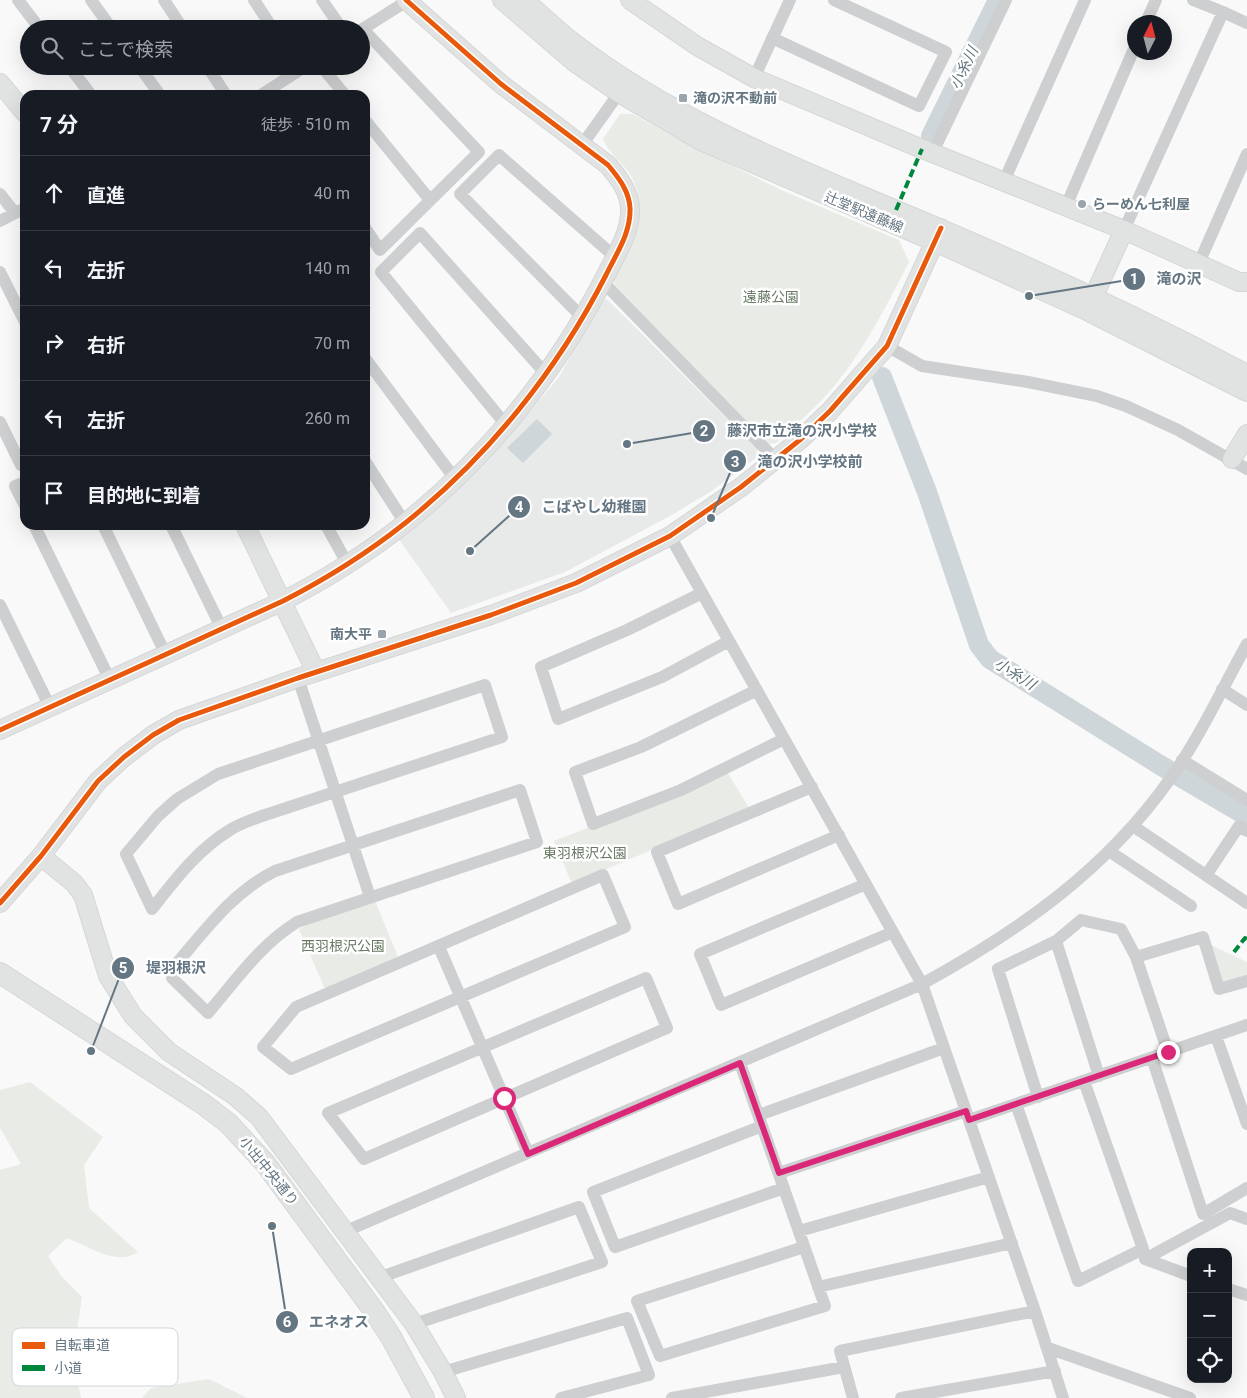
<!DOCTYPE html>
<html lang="ja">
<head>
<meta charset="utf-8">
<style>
  :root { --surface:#171b24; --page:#20242c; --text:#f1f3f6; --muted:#9ea1a6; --line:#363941 }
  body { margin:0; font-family:Roboto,"Noto Sans JP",sans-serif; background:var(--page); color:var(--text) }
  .controls { position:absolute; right:15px; bottom:15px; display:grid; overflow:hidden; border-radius:10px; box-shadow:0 5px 20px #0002 }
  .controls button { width:45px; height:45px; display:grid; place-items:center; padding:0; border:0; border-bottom:1px solid var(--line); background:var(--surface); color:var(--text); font:25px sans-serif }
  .compass { position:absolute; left:1127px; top:15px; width:45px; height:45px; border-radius:50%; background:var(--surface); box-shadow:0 5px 20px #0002; rotate:6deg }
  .stop { position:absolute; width:15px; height:15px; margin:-11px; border:4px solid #db2777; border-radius:50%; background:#fff }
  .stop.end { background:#db2777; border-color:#fff; box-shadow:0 1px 5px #0008 }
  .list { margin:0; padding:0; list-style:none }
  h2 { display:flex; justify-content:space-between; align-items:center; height:65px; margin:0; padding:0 20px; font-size:21px }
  h2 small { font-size:16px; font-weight:400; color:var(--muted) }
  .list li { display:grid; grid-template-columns:32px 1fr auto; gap:15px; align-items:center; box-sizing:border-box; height:75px; padding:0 20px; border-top:1px solid var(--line) }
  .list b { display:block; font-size:19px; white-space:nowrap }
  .list em { font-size:16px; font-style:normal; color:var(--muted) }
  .icon { flex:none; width:28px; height:28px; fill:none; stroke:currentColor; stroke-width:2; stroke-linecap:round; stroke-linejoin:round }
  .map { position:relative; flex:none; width:1247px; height:1398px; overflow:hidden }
  .search { position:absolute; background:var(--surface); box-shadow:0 5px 20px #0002; left:20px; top:20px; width:350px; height:55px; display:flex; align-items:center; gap:12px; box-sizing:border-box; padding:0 18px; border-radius:28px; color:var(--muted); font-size:19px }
  .panel { position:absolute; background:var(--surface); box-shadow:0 5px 20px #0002; left:20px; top:90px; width:350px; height:440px; border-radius:15px }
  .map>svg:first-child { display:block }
  .built { fill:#e8e9e9 }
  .green { fill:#e8ebe6 }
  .water { fill:#ced6d9 }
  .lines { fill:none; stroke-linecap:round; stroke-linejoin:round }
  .river { stroke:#ced6d9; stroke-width:20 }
  .secondary-casing { stroke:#d5d6d7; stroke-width:20 }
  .primary-casing { stroke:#d5d6d7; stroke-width:22 }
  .street { stroke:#cecfd0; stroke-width:12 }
  .secondary { stroke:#e1e2e2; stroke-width:18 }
  .primary { stroke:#e1e2e2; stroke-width:20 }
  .quiet { stroke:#00873e; stroke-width:4; stroke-dasharray:8 4; stroke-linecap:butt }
  .cycleway-casing { stroke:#fff; stroke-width:8 }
  .cycleway { stroke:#e8590c; stroke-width:5 }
  .route { stroke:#db2777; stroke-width:6 }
  .poi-dot { fill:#99a4ac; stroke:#fff; stroke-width:2 }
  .labels { text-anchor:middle; stroke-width:5; stroke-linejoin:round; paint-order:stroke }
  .poi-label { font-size:14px; font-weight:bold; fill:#657683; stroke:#fff; text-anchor:start }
  .street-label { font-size:14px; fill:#657683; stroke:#fff }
  .park-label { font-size:14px; fill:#687a64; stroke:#fff }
  .water-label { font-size:15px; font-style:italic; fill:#60757c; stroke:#fff }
  .key { fill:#fff; stroke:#d1d6da; stroke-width:1 }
  .key-label { font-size:14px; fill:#657683 }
  .leader { fill:none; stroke:#657683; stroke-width:2 }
  .callout-dot { fill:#657683; stroke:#fff; stroke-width:2 }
  .mark-label { font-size:15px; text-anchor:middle; font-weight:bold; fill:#fff }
  .callout-label { font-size:15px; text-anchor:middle; font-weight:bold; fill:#657683; stroke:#fff; stroke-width:5; stroke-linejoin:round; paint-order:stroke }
</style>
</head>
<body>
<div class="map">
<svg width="1247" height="1398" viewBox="0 0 1247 1398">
  <rect width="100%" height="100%" fill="#f9f9f9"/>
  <path class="built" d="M602,299L608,300L757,449L756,458L710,492L670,516L565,572L451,613L393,531L455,493L507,439L559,377Z"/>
  <path class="green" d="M620,114H633L672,136L781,190L899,240L909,262C883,312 858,363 818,404C805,417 790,430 776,443L768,444L615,285L614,277C633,248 650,209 631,176C623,162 609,155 603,139Z
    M728,773L749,808L572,884L554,841Z
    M375,901L398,957L325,989L299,929L318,920Z
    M1211,945L1247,962V979L1224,987Z
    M30,1082L103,1137L84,1165L89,1208L138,1252C118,1267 88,1246 67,1238L48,1256L62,1277L82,1297L73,1358L81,1398H0V1170L21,1164L0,1128V1090Z
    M209,1379L247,1398H142L151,1388Z"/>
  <path class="water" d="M537,419L552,434L523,463L507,448Z"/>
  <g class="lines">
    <path class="river" d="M931,136L998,0
      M882,377L927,492L979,645L990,659L1160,765L1247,816"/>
    <defs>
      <path id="secondary" d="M502,0L574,62L619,93L701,141L935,242L1087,311L1247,392
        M524,0C541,14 557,30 574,43C683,127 814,174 939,228C1043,272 1147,321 1247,374
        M630,0L697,46L754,78L915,146L1124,230L1239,282H1247
        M0,83L25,113
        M1088,309L1124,230
        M1232,459L1247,434
        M245,525L316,672
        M0,730L283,601C326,579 366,554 404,524C488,457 557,371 606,275C616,254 631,233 630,208C629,191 619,178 608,165L501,84L406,0
        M41,856L74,883L83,895L108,976L133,1016L169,1052L235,1096L259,1117L414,1324L443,1372L456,1398
        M0,903L41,856L98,781L124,757L153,735L179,720L298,678L491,615L576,583L670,536L741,487L801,439L830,411L887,346L941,228"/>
      <path id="primary" d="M0,973L203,1104L228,1123L265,1163L374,1311L391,1337L424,1398"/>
    </defs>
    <use href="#secondary" class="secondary-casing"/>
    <use href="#primary" class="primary-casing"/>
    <path class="street" d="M18,0L40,29
      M91,0L112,29
      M164,0L183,29
      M254,0L273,29
      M322,0L342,29
      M1193,0L1223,12
      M1146,22L1156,0
      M363,29L479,152L380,250L365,228
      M361,30L407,1
      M772,38L919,106L946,52L834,0
      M69,66L91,95
      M139,66L160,95
      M207,66L226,95
      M321,66L345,95
      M754,78L790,0
      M261,95L306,66
      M365,120L430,200
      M582,145L624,86
      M933,152L1006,0
      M1004,181L1085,0
      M0,194L15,213
      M1066,206L1134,49
      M0,221L25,208
      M1124,230L1223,12L1247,23
      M1199,263L1247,154
      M0,272L25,322
      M602,281L776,460
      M583,318L460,194L499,155L615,257
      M887,346L922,366L1028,382L1097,396L1126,406L1178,430L1247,469
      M365,358L455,479
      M0,422L21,465L25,463
      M506,425L381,272L420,233L546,374
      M365,461L405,523
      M25,482L15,486L25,506
      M34,525L110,680
      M103,525L166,655
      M171,525L222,629
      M326,525L348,565
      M670,536L922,984L1035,1311L1063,1398
      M702,593L627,630L541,667L558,719L662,677L729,641
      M0,605L50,707
      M298,678L370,897
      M485,685L502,737L262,816C251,820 239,824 230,830C197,850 175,880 152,909L126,854L158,816L177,799L218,774Z
      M1222,689L1247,705
      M757,690L641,747L575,772L593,824L681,790L784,739
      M1182,760L1247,800
      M812,787L657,852L678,904L839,835
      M520,790L537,842L297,922C260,945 236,980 208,1013L172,978V969C204,932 231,893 275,871Z
      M1133,826L1247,903
      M1109,851L1191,906
      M1207,874L1239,826L1247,831
      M603,875L625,927L291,1069L263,1047L296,1007Z
      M866,884L700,954L721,1005L893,932
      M1056,941L1099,1076
      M439,947L528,1153
      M1136,957L1203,937L1219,989L1247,981
      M646,978L667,1028L364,1159L328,1113Z
      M1216,1036L1247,1124
      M1152,1058L1203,1214L1247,1188
      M740,1063L825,1306L660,1356L637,1301L804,1247
      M1038,1097L998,969L1056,941L1081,920L1121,929L1136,957L1168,1052
      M1016,1104L1078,1281L1143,1249L1084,1081
      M759,1115L944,1048
      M969,1120L1247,1025
      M762,1126L593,1192L615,1247L784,1188
      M779,1173L966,1111
      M346,1231L922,984C1020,930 1105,871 1170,779C1200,737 1222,689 1247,644
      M799,1231L989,1177
      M1191,1276L1145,1259L1230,1213L1247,1219
      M381,1277L579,1207L602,1262L414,1324
      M818,1287L1012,1243
      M1228,1289L1247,1295
      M1048,1348L1190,1398
      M443,1372L627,1318L649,1375L561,1398
      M672,1398L844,1367
      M853,1398L840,1351L1035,1311
      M901,1398L1055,1371"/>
    <use href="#secondary" class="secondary"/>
    <use href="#primary" class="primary"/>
    <path class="quiet" d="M896,210L922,149
      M1234,952L1245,938L1247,939"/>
    <defs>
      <path id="cycleway" d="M0,730L283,601C326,579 366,554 404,524C488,457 557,371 606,275C616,254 631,233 630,208C629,191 619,178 608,165L501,84L406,0
        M0,903L41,856L98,781L124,757L153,735L179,720L298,678L491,615L576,583L670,536L741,487L801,439L830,411L887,346L941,228"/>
    </defs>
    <use href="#cycleway" class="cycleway-casing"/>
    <use href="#cycleway" class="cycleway"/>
  </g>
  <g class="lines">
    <path class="route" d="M504,1098L528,1154L740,1063L779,1173L966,1111L969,1120L1168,1052"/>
  </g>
  <g class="poi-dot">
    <rect x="678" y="93" width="10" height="10" rx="2.5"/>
    <circle cx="1082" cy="204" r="5"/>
    <rect x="377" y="629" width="10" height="10" rx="2.5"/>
  </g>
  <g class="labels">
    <g class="poi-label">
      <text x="693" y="103">滝の沢不動前</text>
      <text x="1092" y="209">らーめん七利屋</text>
      <text x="372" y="639" text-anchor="end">南大平</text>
    </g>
    <g class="street-label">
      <text transform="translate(864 212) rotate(23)" y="5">辻堂駅遠藤線</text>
      <text transform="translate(269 1171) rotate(51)" y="5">小出中央通り</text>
    </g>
    <g class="park-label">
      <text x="771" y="302">遠藤公園</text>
      <text x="585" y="858">東羽根沢公園</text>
      <text x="343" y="951">西羽根沢公園</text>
    </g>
    <g class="water-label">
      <text transform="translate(964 68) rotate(-64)" y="5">小糸川</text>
      <text transform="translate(1015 674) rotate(32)" y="5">小糸川</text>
    </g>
  </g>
  <rect x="12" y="1328" width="166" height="58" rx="8" class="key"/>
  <rect x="22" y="1342" width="23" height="7" fill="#e8590c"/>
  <rect x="22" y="1365" width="23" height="6" fill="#00873e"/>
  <g class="key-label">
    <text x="54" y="1350">自転車道</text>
    <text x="54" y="1373">小道</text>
  </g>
  <path class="leader" d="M1029 296L1134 279M627 444L704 431M711 518L735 461M470 551L519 507M91 1051L123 968M272 1226L287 1322"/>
  <g class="callout-dot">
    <circle cx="1029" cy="296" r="5"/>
    <circle cx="627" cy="444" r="5"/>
    <circle cx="711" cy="518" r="5"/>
    <circle cx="470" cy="551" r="5"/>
    <circle cx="91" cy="1051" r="5"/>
    <circle cx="272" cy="1226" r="5"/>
    <circle cx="1134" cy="279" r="12"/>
    <circle cx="704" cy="431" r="12"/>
    <circle cx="735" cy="461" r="12"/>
    <circle cx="519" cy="507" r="12"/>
    <circle cx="123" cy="968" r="12"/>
    <circle cx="287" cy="1322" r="12"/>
  </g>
  <g class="mark-label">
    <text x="1134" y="284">1</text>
    <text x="704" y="436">2</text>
    <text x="735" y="467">3</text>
    <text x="519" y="512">4</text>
    <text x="123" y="973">5</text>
    <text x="287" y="1327">6</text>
  </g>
  <g class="callout-label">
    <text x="1179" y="284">滝の沢</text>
    <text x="802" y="436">藤沢市立滝の沢小学校</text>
    <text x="810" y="467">滝の沢小学校前</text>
    <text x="594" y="512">こばやし幼稚園</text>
    <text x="176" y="973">堤羽根沢</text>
    <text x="339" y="1327">エネオス</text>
  </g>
</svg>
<div class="controls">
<button>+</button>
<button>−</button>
<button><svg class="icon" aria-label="locate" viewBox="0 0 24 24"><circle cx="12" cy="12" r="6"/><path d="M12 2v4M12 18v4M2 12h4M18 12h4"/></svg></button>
</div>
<svg class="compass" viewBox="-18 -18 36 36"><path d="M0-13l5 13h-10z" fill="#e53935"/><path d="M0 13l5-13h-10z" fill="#9ea1a6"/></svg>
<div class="stop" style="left:504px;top:1098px"></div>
<div class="stop end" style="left:1168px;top:1052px"></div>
<div class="search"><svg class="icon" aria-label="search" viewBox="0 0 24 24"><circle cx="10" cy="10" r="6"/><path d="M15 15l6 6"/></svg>ここで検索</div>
<section class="panel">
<h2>7 分<small>徒歩 · 510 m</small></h2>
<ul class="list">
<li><svg class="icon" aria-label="ahead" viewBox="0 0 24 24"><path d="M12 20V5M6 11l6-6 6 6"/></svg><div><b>直進</b></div><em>40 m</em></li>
<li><svg class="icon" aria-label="left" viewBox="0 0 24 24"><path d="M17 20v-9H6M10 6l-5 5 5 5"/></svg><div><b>左折</b></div><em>140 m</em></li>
<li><svg class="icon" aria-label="right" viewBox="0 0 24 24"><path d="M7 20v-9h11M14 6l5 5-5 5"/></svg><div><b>右折</b></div><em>70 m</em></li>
<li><svg class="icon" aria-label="left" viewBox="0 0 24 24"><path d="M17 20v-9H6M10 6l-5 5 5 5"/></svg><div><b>左折</b></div><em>260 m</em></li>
<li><svg class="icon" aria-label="arrive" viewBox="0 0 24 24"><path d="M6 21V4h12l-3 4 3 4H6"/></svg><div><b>目的地に到着</b></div></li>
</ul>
</section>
</div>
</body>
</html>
